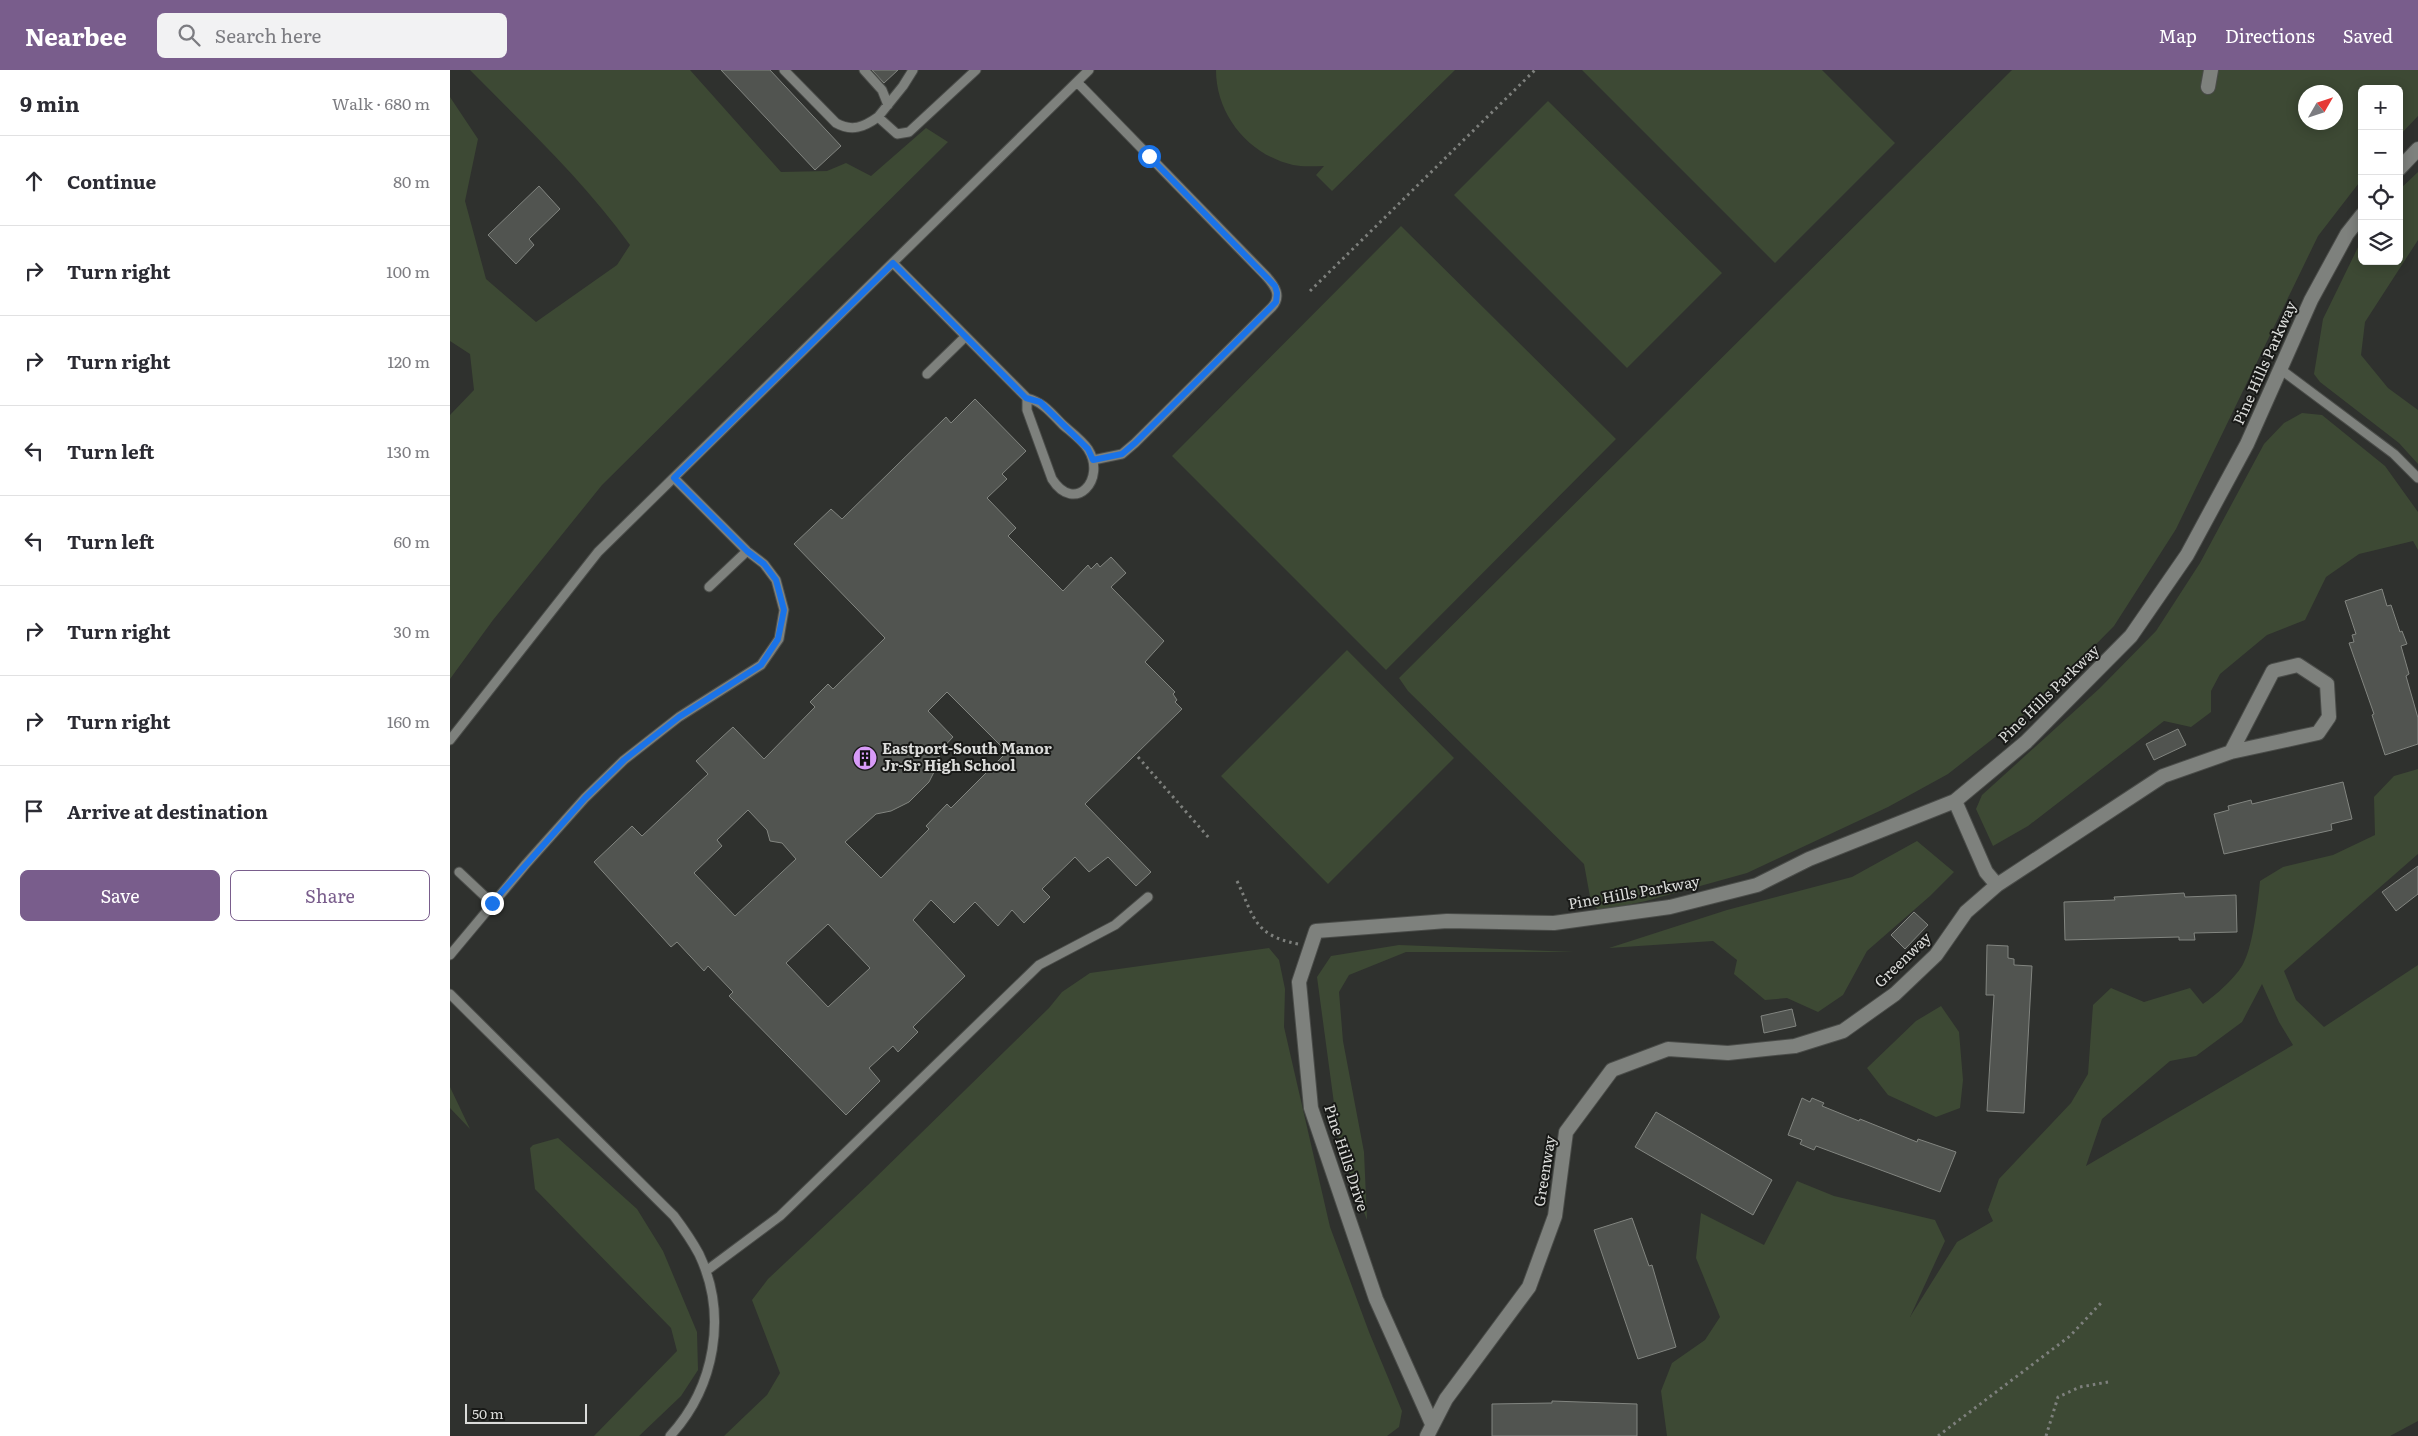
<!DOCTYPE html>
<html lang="en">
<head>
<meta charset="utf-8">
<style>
  :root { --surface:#fff; --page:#f2f2f3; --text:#2b2b33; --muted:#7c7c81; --line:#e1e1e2; --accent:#795d8c }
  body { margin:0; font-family:Literata,serif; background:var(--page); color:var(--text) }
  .controls { position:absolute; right:15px; top:15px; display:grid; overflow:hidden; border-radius:8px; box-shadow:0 2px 12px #0003 }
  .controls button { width:45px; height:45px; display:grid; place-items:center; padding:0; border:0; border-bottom:1px solid var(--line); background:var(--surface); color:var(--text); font:25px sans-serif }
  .compass { position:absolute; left:1848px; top:15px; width:45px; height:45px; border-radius:50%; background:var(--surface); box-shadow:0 2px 12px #0003; rotate:51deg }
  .scale { position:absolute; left:15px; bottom:12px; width:122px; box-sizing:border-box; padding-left:5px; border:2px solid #dbdcda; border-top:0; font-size:14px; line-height:18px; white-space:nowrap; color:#dbdcda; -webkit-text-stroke:4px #181917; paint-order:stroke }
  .stop { position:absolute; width:15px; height:15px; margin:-11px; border:4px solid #1a73e8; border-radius:50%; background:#fff }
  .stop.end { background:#1a73e8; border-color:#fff; box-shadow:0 1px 5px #0008 }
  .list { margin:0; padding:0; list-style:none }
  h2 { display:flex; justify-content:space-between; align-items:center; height:65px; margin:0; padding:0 20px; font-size:21px }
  h2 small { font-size:16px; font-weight:400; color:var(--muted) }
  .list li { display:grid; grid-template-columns:32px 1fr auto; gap:15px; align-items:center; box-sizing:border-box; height:90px; padding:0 20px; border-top:1px solid var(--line) }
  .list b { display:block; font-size:19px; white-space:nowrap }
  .list em { font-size:16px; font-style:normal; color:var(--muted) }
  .actions { display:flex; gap:10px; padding:15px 20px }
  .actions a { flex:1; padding:11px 0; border:1px solid var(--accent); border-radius:8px; text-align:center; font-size:18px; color:var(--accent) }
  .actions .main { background:var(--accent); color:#fff }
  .icon { flex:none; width:28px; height:28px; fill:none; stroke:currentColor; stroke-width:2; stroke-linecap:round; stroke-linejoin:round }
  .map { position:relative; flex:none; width:1968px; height:1366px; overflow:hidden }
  header { display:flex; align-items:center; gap:30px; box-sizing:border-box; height:70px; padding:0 25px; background:var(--accent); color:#fff }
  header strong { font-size:24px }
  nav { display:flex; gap:28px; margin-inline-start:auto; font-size:18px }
  .search { width:350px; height:45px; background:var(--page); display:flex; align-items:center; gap:12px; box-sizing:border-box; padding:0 18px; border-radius:8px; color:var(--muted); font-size:19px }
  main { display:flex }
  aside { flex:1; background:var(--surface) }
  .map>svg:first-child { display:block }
  .green { fill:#3d4934; fill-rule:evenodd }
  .building { fill:#515450; stroke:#828580; fill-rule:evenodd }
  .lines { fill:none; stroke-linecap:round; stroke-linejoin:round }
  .service-casing { stroke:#4a4c49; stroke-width:11 }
  .minor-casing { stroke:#4a4c49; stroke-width:16 }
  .path { stroke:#7e807d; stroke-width:3; stroke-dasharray:2.5 4; stroke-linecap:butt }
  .service { stroke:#7e817d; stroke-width:9 }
  .minor { stroke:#7e817d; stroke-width:14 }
  .route { stroke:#1a73e8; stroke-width:6 }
  .labels { text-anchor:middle; stroke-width:4; stroke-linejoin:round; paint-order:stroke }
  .street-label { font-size:15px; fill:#dbdcda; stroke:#181917 }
  .poi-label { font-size:15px; font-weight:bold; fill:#dbdcda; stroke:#181917; text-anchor:start }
</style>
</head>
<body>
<header>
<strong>Nearbee</strong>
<div class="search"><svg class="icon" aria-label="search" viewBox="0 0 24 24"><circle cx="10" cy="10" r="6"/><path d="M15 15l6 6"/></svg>Search here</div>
<nav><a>Map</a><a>Directions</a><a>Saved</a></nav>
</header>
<main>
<aside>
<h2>9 min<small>Walk · 680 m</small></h2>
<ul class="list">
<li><svg class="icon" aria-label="ahead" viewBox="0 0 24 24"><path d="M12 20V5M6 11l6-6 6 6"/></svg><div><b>Continue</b></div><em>80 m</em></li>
<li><svg class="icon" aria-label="right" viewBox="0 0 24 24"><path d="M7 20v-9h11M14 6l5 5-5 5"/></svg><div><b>Turn right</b></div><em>100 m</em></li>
<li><svg class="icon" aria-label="right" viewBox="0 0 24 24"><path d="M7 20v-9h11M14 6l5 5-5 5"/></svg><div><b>Turn right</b></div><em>120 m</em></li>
<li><svg class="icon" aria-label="left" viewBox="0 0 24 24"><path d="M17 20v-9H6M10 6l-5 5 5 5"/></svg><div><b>Turn left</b></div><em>130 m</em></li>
<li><svg class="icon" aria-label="left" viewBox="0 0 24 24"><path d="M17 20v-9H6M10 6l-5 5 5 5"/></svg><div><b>Turn left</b></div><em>60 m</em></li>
<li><svg class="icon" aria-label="right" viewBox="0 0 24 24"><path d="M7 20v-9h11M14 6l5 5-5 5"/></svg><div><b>Turn right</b></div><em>30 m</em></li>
<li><svg class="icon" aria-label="right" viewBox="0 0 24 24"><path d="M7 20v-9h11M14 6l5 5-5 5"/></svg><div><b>Turn right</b></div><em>160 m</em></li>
<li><svg class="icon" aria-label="arrive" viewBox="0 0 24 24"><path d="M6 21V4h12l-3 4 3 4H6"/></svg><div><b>Arrive at destination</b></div></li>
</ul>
<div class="actions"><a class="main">Save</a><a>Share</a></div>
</aside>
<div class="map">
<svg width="1968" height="1366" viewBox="0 0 1968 1366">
  <rect width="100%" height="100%" fill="#2f312e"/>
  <path class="green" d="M20,0H240L331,102L377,101L396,93L421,106L476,58L498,72L152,415L43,550L0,609V345L24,320L20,284L0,271V27L28,69L15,131L36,209L86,252L167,195L180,175C134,111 75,56 20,0Z
    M766,0H1005L882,121L866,105L874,96C864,96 853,97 843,95C799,85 766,45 766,0Z
    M1132,0H1372L1445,73L1325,193Z
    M1562,0H1968V46L1949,66V19H1912V109L1868,166L1726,459L1664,556L1586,635L1498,704L1438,737L1297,803L1196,831L1149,841L1141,832L1134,794L958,621L949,608ZM1856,22H1886V52H1856Z
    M1098,31L1272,203L1177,298L1004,125Z
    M1968,102V170L1915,252L1911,285L1938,318L1968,340V394L1949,373L1870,312L1864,304L1873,249L1912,169V191H1949V120Z
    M951,156L1166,369L936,600L722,386Z
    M1852,343L1872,345L1935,396L1968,442V480L1963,471L1909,484L1876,507L1855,550L1817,565L1770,604L1761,621V642L1741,657L1714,651L1578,756L1543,776L1526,739L1532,725L1650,618L1706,561L1750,493L1814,374L1834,353Z
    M897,580L1004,688L878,814L771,706Z
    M1968,699V784L1834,901L1846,930L1874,957L1968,895V1351L1940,1366H1217L1211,1321L1222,1293L1255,1270L1270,1247L1246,1188L1251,1143L1314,1175L1347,1111L1384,1126L1485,1150L1495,1171L1460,1247L1507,1172L1543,1151L1538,1140L1549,1109L1621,1033L1638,1004L1643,935L1661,918L1694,932L1740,918L1753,934C1765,926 1788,906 1794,892C1803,875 1808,831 1810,811L1833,797L1883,785L1925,765L1924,727L1944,706ZM1812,914L1829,952L1843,975L1636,1096L1652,1049L1720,991L1746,986L1792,952Z
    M1467,771L1504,802L1480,826L1417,881L1393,925L1368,942L1337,928L1315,930L1284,904L1287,890L1263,871L1159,878L1277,840L1402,807Z
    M949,875L1124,882H956L899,905L889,922L893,971L914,1082L917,1150L890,1078L867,907L881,886Z
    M819,878L829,890L835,919L834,957L880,1157L919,1262L952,1341L949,1357L937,1366H274L317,1325L330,1303L302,1230L318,1209L418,1115L599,938L612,922L640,903Z
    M1491,936L1509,962L1513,1010L1510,1038L1486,1047L1438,1025L1417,998L1466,951Z
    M0,1017L20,1059L0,1038Z
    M108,1068L187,1139L213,1181L247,1262L248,1300L231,1326L189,1366H144L227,1281L221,1258L85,1119L80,1078L83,1075Z"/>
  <path class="building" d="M271,0H320L391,76L365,100Z
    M422,0H448L434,13Z
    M89,116L110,139L79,169L84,175L66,194L38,165Z
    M525,329L576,381L552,404L557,409L537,428L566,458L558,466L613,521L638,495L641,499L647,493L650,497L661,487L676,503L661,517L714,571L695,592L725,622L723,624L727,630L725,632L732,639L635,734L701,802L686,816L658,787L639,802L625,787L592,819L600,827L574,853L562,840L548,856L525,832L504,853L481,830L463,850L515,906L463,957L468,962L448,982L443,976L419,998L430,1011L396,1045L279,926L283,922L258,896L254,901L227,872L221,877L144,792L182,756L192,766L258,704L246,691L283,657L314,689L365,637L360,632L378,614L383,619L435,568L344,474L381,439L392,449L496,347L501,353ZM497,622L557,682L501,738L497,734L476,756L479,759L431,808L395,772L426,744L441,741L459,732L479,712L488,694L490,681L503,667L478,641ZM298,740L317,760L320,771L332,773L346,789L285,846L244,803L272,776L267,770ZM378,854L420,898L378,937L336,893Z
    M1932,519L1937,536L1941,535L1950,562L1952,561L1957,574L1951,576L1959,604L1956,606L1968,648V674L1935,685L1922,645L1924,644L1899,573L1904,572L1902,565L1906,564L1895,531Z
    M1728,659L1736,675L1704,690L1696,674Z
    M1893,712L1902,749L1881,754L1882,760L1774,784L1764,744L1779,740L1778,736L1801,730L1802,734Z
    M1968,796V824L1946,841L1932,822Z
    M1734,823L1735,827L1786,825L1787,862L1744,863L1745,870H1729V867L1615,870L1614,832L1665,830L1664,827Z
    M1464,842L1478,855L1455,879L1441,865Z
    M1537,875L1558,876V888L1564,889V895L1582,896L1574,1043L1537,1041L1544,925H1536Z
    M1342,939L1346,956L1314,963L1311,946Z
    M1352,1028L1360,1032L1362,1028L1374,1033L1372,1036L1409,1051L1410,1049L1467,1072L1468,1069L1506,1082L1490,1122L1366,1076L1364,1080L1350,1074L1352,1070L1338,1065Z
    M1206,1042L1322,1110L1303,1145L1185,1077Z
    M1182,1148L1199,1196L1202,1195L1226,1277L1188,1289L1144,1160Z
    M1102,1331L1187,1334V1366H1042V1334L1102,1333Z"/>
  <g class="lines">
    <defs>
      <path id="service" d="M334,0L386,53C402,62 414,57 428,47
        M414,0L432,20L438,35
        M463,0L453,16L428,47L447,64L459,62L526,0
        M627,12L816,206C825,216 832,226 822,237L685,373L672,384L643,390
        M443,193L577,328C593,332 601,343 613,355C621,362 632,370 638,379C657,409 625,445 602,409L577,340V328
        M1830,299L1944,384L1968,408
        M477,304L515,267
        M259,517L297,481
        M0,670L148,482L639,0
        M9,802L42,833
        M0,885L76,794L135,728L174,690L229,647L311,595L329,569L334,540L326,510L314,494L297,481L224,408
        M0,924L224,1146C233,1158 242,1171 249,1184C278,1245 265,1317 220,1366
        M256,1201L330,1146L589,895L665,855L698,827"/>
      <path id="minor" d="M1758,17L1761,0
        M1949,99L1968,79
        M1505,731L1536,802L1547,815L1713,706L1781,682L1868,663L1879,647L1877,614L1848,595L1823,601L1781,682
        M982,1354L926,1229L861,1038L849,912L866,861L997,851L1104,853L1220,837L1307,815L1359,789L1505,731L1576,672L1681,566L1737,485L1797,374L1861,230L1897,164L1912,145
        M977,1366L996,1329L1079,1217L1105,1146L1116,1062L1162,1000L1218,979L1278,983L1345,976L1393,961L1445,924L1486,885L1516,842L1547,815"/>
    </defs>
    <use href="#service" class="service-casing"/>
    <use href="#minor" class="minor-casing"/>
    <path class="path" d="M860,221L1085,0
      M688,687L759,768
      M787,811C805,849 804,865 848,874
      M1488,1366L1620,1266L1651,1233
      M1596,1366L1608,1327L1630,1317L1658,1312"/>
    <use href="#service" class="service"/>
    <use href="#minor" class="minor"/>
  </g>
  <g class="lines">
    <path class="route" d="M42,833L135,728L174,690L229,647L311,595L328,569L334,540L326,510L314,494L297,481L224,408L443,193L576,328L590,332L638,379L643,390L672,384L685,373L826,232L827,223L825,216L699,86"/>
  </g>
  <defs>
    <symbol id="building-disc" viewBox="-11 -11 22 22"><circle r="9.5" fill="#d89bf8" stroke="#181917"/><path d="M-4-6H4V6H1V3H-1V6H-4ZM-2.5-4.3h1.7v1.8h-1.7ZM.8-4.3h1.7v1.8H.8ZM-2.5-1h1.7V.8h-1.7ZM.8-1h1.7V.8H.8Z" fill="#111"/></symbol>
  </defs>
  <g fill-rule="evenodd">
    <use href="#building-disc" x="401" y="674" width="28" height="28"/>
  </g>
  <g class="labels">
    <g class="street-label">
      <text transform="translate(1815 293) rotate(-66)" y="5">Pine Hills Parkway</text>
      <text transform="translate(1599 624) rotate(-44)" y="5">Pine Hills Parkway</text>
      <text transform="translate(1184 823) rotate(-10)" y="5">Pine Hills Parkway</text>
      <text transform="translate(1453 890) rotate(-44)" y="5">Greenway</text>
      <text transform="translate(896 1088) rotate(72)" y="5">Pine Hills Drive</text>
      <text transform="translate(1095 1101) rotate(-81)" y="5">Greenway</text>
    </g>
    <g class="poi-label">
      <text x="432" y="684">Eastport-South Manor<tspan x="432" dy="17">Jr-Sr High School</tspan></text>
    </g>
  </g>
</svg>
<div class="controls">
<button>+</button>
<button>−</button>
<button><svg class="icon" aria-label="locate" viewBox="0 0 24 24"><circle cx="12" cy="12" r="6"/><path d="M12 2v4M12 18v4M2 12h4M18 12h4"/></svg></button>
<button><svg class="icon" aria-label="layers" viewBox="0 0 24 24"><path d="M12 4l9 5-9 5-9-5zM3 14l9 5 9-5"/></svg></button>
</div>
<svg class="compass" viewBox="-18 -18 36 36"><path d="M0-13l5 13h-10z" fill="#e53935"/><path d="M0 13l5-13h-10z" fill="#7c7c81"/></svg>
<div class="scale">50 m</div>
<div class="stop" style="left:699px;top:86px"></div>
<div class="stop end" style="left:42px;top:833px"></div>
</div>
</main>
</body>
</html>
